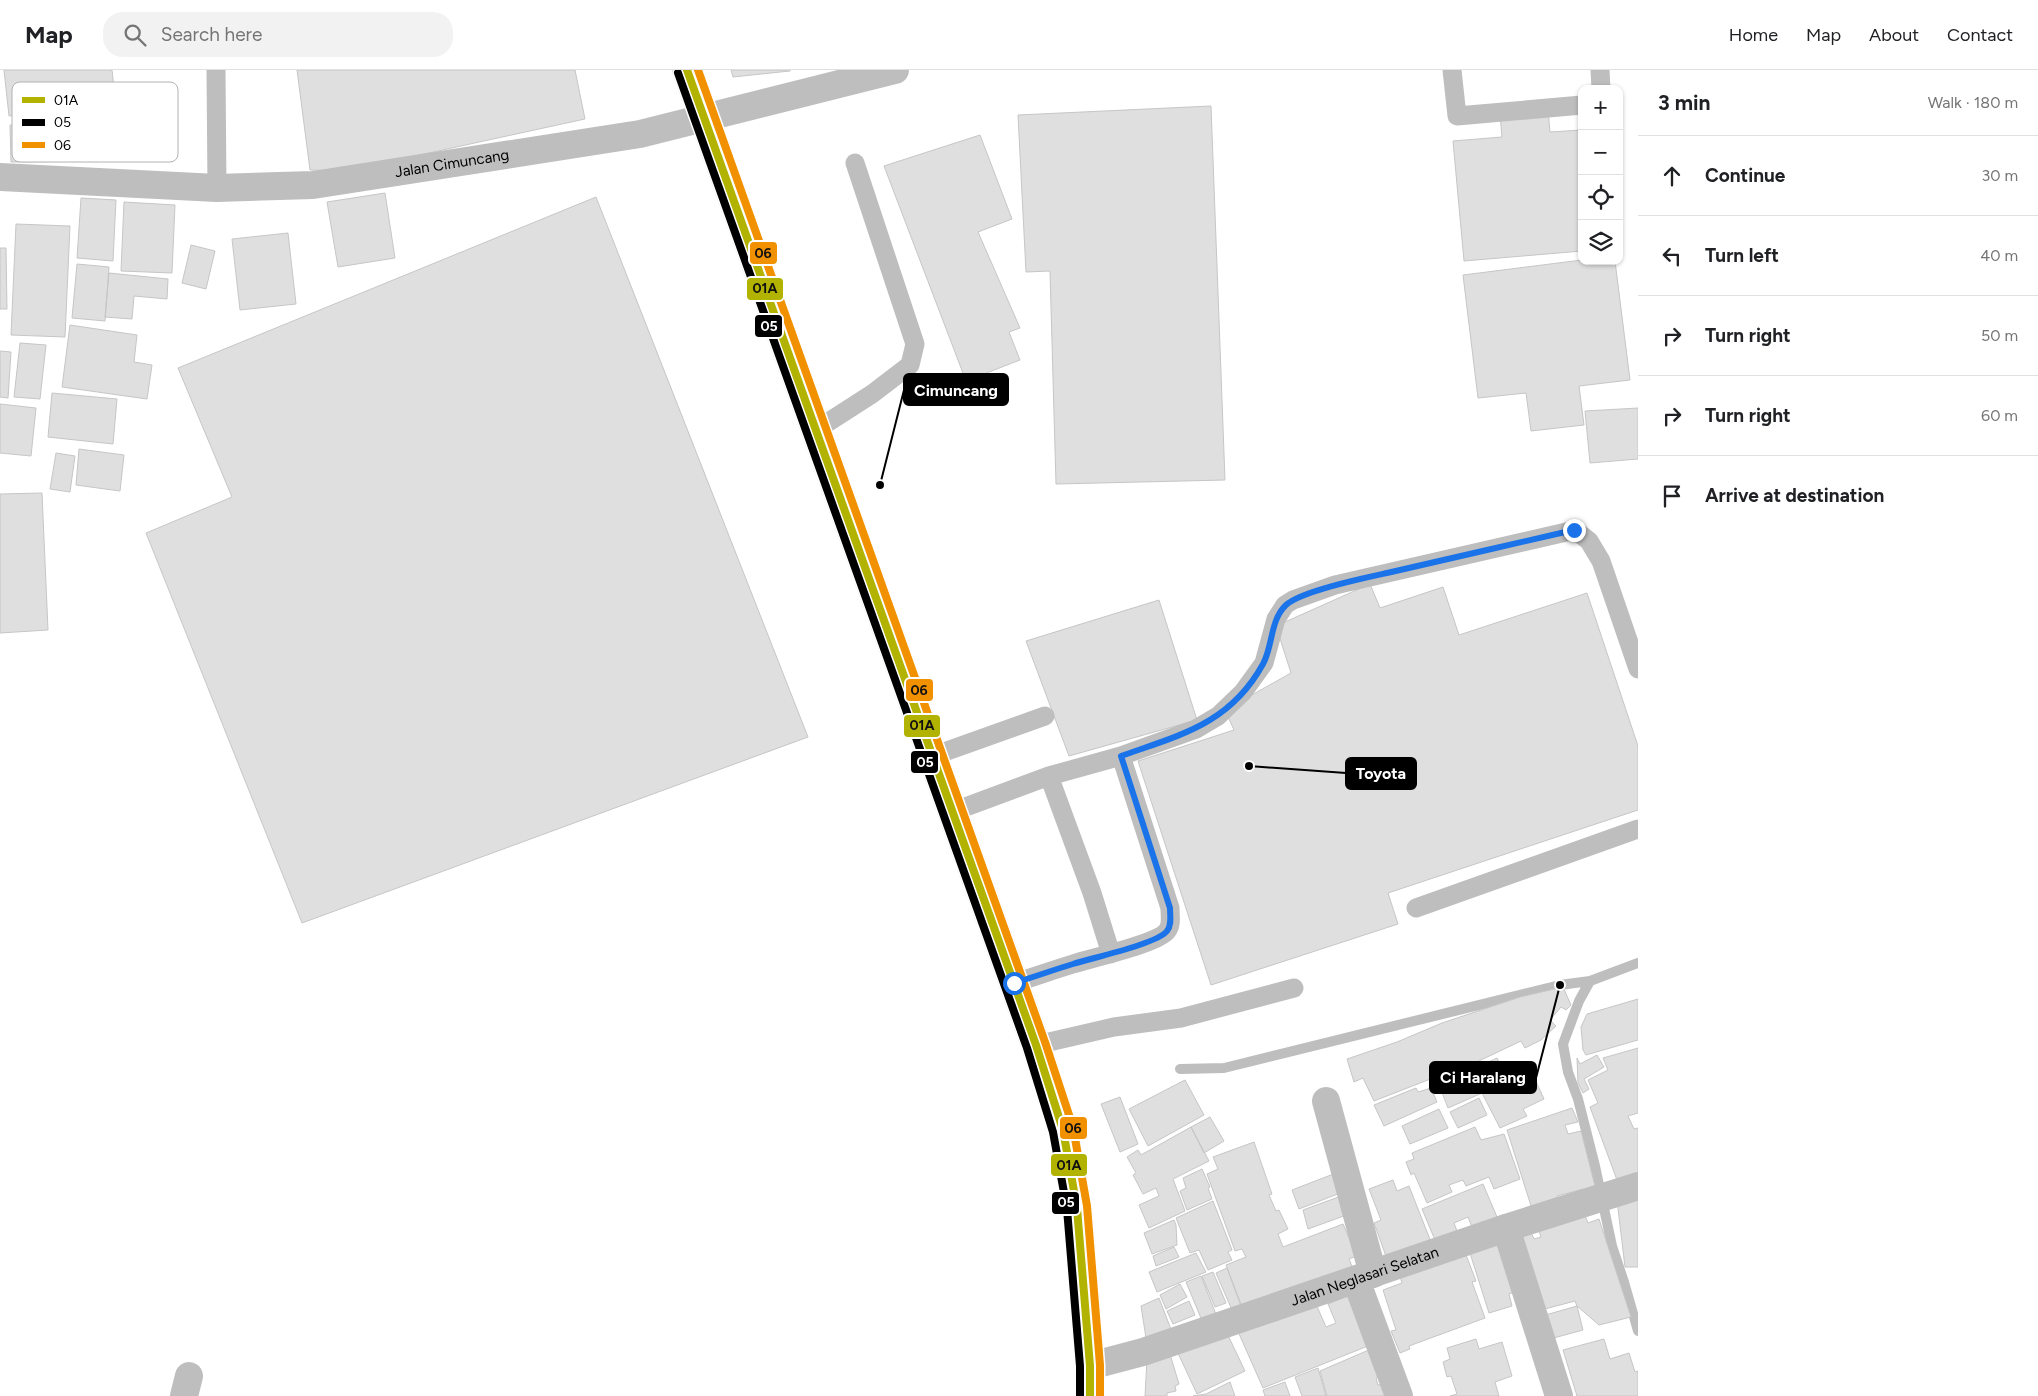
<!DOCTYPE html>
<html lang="en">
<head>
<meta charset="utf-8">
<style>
  :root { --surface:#fff; --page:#f2f2f2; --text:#202124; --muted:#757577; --line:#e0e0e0 }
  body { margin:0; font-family:Figtree,sans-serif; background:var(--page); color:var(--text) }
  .controls { position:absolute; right:15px; top:15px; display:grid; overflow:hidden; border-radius:10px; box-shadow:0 1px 4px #0004 }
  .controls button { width:45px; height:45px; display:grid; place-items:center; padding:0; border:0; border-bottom:1px solid var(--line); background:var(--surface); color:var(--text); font:25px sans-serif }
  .stop { position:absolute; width:15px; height:15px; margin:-11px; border:4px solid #1a73e8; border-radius:50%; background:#fff }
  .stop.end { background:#1a73e8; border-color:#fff; box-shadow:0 1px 5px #0008 }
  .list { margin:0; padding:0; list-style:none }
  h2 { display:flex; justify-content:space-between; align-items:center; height:65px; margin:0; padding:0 20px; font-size:21px }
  h2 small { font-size:16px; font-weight:400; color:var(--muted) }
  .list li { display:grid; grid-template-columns:32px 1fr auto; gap:15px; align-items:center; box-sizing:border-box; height:80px; padding:0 20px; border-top:1px solid var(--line) }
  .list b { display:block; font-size:19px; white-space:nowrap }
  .list em { font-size:16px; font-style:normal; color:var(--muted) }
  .icon { flex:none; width:28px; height:28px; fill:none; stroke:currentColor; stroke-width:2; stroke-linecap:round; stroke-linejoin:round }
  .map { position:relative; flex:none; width:1638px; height:1326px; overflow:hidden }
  header { display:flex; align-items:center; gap:30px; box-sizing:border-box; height:70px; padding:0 25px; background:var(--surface); border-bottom:1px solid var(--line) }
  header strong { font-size:24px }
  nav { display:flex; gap:28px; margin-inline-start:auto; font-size:18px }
  .search { width:350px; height:45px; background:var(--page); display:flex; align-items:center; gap:12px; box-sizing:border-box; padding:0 18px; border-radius:20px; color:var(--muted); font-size:19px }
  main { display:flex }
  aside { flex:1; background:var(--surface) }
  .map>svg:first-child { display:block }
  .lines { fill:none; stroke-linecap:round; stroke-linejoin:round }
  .stream { stroke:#bebebe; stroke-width:10 }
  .building { fill:#dfdfdf; stroke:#c6c6c6 }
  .trunk-casing { stroke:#dbdbdb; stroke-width:30 }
  .service { stroke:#bebebe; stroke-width:19 }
  .minor { stroke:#bebebe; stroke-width:28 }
  .tertiary { stroke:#bebebe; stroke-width:28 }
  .trunk { stroke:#bebebe; stroke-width:28 }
  .bus-1-casing { stroke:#fff; stroke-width:11 }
  .bus-2-casing { stroke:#fff; stroke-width:11 }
  .bus-3-casing { stroke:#fff; stroke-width:11 }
  .bus-1 { stroke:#b2b200; stroke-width:8 }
  .bus-2 { stroke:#000; stroke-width:8 }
  .bus-3 { stroke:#f29100; stroke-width:8 }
  .route { stroke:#1a73e8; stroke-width:6 }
  .labels { text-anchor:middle; stroke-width:4.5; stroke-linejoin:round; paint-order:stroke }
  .street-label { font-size:15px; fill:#000; stroke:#fff }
  .key { fill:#fff; stroke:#b2b2b2; stroke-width:1 }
  .key-label { font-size:14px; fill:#000 }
  .leader { fill:none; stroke:#000; stroke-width:2 }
  .callout-dot { fill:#000; stroke:#fff; stroke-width:2 }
  .callout { fill:#000; stroke:#000; stroke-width:2 }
  .callout-label { font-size:16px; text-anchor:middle; font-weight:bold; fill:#fff }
  .line-badge { stroke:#fff; stroke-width:2 }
  .badge-label { font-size:14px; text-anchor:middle; font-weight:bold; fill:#fff }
  .pale-badge-label { font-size:14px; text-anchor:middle; font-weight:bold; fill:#111 }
</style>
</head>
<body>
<header>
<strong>Map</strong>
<div class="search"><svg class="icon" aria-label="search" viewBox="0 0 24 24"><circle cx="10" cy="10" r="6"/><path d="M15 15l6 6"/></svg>Search here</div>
<nav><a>Home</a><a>Map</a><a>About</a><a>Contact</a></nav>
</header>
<main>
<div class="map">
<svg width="1638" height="1326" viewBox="0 0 1638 1326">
  <rect width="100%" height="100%" fill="#fff"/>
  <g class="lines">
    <path class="stream" d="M1590,911L1579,931L1563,974L1568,1002L1578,1029L1595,1096L1612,1176L1624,1212L1638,1261
      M1180,999L1224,998L1560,915L1590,911L1638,893"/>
  </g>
  <path class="building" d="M4,0H112L116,35L9,46Z
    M297,0H575L585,49L346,101L310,100Z
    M731,0H790V1L733,7Z
    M1211,36L1225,410L1056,414L1050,201L1026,202L1018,45Z
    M1548,40L1550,62L1582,60V181L1464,191L1453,71L1502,67L1500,44Z
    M103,54L104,91L11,92L10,55Z
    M980,65L1012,149L978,162L1020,258L1009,262L1020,290L966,311L884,96Z
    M385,123L395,188L338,197L327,132Z
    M596,127L808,667L302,853L146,463L232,427L178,298Z
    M81,128L116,130L113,191L77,188Z
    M124,132L175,135L172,203L121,201Z
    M16,154L70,156L65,267L11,265Z
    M288,163L296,234L240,240L232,169Z
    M191,175L215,181L206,219L182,213Z
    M0,178H6L7,239H0Z
    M1582,190L1615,191L1630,310L1579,316L1584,355L1531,361L1526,323L1478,328L1463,205Z
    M77,194L109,197L105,251L72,248Z
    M109,203L168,209L167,229L134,226L132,249L105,247Z
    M70,255L137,265L134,292L152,295L147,329L62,317Z
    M20,273L46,275L40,329L14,327Z
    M0,281L11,282L8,328L0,327Z
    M52,323L117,329L113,374L48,367Z
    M0,334L36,338L31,386L0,383Z
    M1638,338V389L1590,393L1585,341Z
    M79,379L124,385L120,421L76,415Z
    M56,383L75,386L70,422L50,419Z
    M42,423L48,560L0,563V424Z
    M1370,514L1380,538L1443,517L1459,565L1587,523L1638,676V740L1388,823L1398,854L1211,915L1138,691L1234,660L1225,640L1291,603L1276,556Z
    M1159,530L1197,650L1069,686L1026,571Z
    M1563,917L1571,935L1566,940L1561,937L1550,950L1556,956L1541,970L1525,978L1521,971L1462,999L1460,992L1431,1004L1433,1008L1374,1031L1363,1008L1354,1012L1347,989L1397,972L1442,953L1520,927Z
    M1638,929V970L1586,985L1583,980L1581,957L1587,944Z
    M1638,978V1043L1628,1046L1634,1059L1638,1058V1105L1617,1110L1590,1037L1598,1033L1588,1010L1608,1000L1603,988Z
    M1597,985L1604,997L1584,1009L1589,1019L1583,1023L1578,1013L1577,988L1580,994Z
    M1497,988L1507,1008L1530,998L1544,1029L1523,1039L1527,1046L1500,1058L1482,1023L1448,1038L1439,1015Z
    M1185,1010L1204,1045L1148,1076L1129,1039Z
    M1416,1018L1418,1022L1431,1018L1437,1032L1384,1056L1374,1035Z
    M1120,1027L1138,1074L1120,1082L1101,1034Z
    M1479,1028L1487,1045L1458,1058L1450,1042Z
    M1572,1038L1578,1052L1565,1055L1568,1064L1581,1061L1595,1116L1557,1126L1559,1132L1532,1139L1507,1060Z
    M1439,1039L1448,1058L1410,1074L1402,1056Z
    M1210,1047L1224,1071L1204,1083L1191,1057Z
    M1191,1057L1209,1091L1173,1109L1185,1141L1149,1158L1139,1135L1159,1126L1156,1118L1143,1124L1133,1105L1136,1103L1127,1087L1138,1080L1141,1085Z
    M1475,1057L1481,1070L1504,1064L1520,1109L1494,1119L1489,1107L1466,1116L1463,1110L1449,1115L1452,1122L1427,1133L1414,1103L1411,1105L1406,1092L1414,1089L1412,1083Z
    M1254,1072L1272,1124L1269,1125L1276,1141L1279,1140L1288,1159L1278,1164L1283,1177L1343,1154L1357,1186L1349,1189L1355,1203L1244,1242L1226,1195L1246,1187L1242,1179L1235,1181L1207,1104L1218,1099L1213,1087Z
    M1202,1099L1210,1117L1208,1118L1212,1129L1187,1140L1180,1121L1186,1118L1183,1108Z
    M1336,1103L1343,1122L1299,1139L1292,1120Z
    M1393,1110L1397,1121L1409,1116L1431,1172L1387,1189L1374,1153L1381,1150L1369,1119Z
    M1483,1114L1497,1147L1472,1157L1468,1147L1454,1153L1457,1161L1435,1170L1422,1139Z
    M1344,1125L1352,1143L1308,1159L1303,1140Z
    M1638,1129V1197H1625L1617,1130Z
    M1213,1131L1232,1180L1228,1182L1232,1190L1208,1200L1199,1180L1190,1183L1176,1148Z
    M1582,1138L1588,1153L1599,1149L1631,1247L1599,1255L1577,1236L1575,1231L1541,1240L1518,1163L1529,1158L1534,1169L1541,1167L1538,1158Z
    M1174,1150L1176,1155L1177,1175L1152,1184L1144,1163Z
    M1506,1165L1520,1220L1509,1224L1512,1236L1489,1243L1469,1180Z
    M1174,1177L1179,1187L1156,1196L1153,1186Z
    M1463,1177L1476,1211L1472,1212L1485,1248L1409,1276L1410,1279L1400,1283L1391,1261L1396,1260L1383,1220L1402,1213L1399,1203Z
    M1196,1183L1206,1202L1157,1222L1149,1202Z
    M1227,1198L1241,1236L1232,1240L1216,1203Z
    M1213,1202L1226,1233L1215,1237L1202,1206Z
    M1201,1206L1217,1247L1203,1253L1186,1212Z
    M1180,1214L1187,1227L1166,1239L1160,1225Z
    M1354,1223L1373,1274L1263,1318L1236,1257L1316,1234L1326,1257L1336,1253L1328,1234Z
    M1159,1228L1172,1262L1146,1268L1141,1236Z
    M1189,1231L1195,1245L1173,1254L1167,1241Z
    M1577,1236L1583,1260L1550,1269L1542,1246Z
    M1225,1259L1245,1301L1197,1324L1177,1281Z
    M1476,1269L1479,1279L1502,1272L1512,1306L1495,1312L1499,1326H1450L1457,1324L1451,1306L1447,1307L1443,1292L1450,1289L1447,1278Z
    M1604,1269L1610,1289L1629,1283L1635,1302L1638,1301V1326H1577L1563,1280Z
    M1378,1276L1386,1305L1376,1308L1378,1315L1388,1313L1392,1326H1327L1320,1301Z
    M1169,1281L1179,1314L1175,1316L1176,1321L1167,1323V1326H1145L1147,1289Z
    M1318,1298L1326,1326H1302L1295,1307Z
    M1230,1312L1235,1326H1193L1206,1324Z
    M1285,1312L1290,1326H1265L1263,1320Z"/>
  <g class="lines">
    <defs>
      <path id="trunk" d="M687,0L1036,975L1063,1060L1077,1138L1090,1296V1326"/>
    </defs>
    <use href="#trunk" class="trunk-casing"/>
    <path class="service" d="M1452,0L1457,46L1582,35
      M1600,0L1601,19
      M216,1L217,118
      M816,360L872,324L910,295L915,274L855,93
      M933,686L1045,646
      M952,742L1049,706
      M1416,838L1638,759
      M1111,884L1092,823L1049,706L1121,686L1196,659L1218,646L1243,622L1264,593L1276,549L1285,535L1293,530L1335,515L1575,460L1589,471L1601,491L1638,599
      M1014,913C1034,907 1053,900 1073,894C1091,888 1157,874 1167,861C1172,855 1170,846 1170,838L1121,686
      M1036,975L1114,957L1181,948L1294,918"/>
    <g class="minor">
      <path d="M1326,1031L1373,1204"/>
      <path d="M1506,1158L1559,1326"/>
      <path d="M1356,1210L1399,1326"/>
      <path id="s1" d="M1090,1296L1143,1282L1506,1158L1638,1116"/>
      <path d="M184,1326L189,1306"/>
    </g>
    <path class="tertiary" id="s2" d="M0,107L217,118L313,115L640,64L895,0"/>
    <use href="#trunk" class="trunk"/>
    <defs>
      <path id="bus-1" d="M687,0L1036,975L1063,1060L1077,1138L1090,1296V1326"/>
      <path id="bus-2" d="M678,3L1027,978L1053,1062L1067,1139L1080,1296V1326"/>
      <path id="bus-3" d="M698,0L1045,972L1073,1057L1087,1136L1100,1295V1326"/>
    </defs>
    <use href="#bus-1" class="bus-1-casing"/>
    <use href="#bus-2" class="bus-2-casing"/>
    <use href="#bus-3" class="bus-3-casing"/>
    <use href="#bus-1" class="bus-1"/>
    <use href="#bus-2" class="bus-2"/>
    <use href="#bus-3" class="bus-3"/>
  </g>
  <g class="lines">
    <path class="route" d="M1014,913C1034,907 1053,900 1073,894C1091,888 1157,874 1167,861C1172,855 1170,846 1170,838L1121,686C1180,665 1230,654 1263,594C1273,576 1270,550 1286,535C1301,521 1364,508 1387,503C1449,489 1512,474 1574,460"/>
  </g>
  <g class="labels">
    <g class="street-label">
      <text dy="5" stroke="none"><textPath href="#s2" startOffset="454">Jalan Cimuncang</textPath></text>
      <text dy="5" stroke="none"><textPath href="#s1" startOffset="289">Jalan Neglasari Selatan</textPath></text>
    </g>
  </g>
  <rect x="12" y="12" width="166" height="80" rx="8" class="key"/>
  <rect x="22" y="27" width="23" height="6" fill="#b2b200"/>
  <rect x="22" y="49" width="23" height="7" fill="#000"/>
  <rect x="22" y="72" width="23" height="6" fill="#f29100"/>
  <g class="key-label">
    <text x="54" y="35">01A</text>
    <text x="54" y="57">05</text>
    <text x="54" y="80">06</text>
  </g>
  <path class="leader" d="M880 415L904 320M1249 696L1346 703M1560 915L1536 1008"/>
  <g class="callout-dot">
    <circle cx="880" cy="415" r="5"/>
    <circle cx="1249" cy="696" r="5"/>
    <circle cx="1560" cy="915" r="5"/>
  </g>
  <g class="callout">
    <rect x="904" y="304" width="104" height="31" rx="5"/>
    <rect x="1346" y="688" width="70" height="31" rx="5"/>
    <rect x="1430" y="992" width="106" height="31" rx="5"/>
  </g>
  <g class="callout-label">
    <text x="956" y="326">Cimuncang</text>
    <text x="1381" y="709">Toyota</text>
    <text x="1483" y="1013">Ci Haralang</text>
  </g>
  <g class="line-badge">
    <rect x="749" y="171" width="29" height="24" rx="5" fill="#f29100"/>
    <rect x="746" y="207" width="38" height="24" rx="5" fill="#b2b200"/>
    <rect x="754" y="244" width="29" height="24" rx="5" fill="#000"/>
    <rect x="905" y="608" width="29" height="24" rx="5" fill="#f29100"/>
    <rect x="903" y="644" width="38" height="24" rx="5" fill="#b2b200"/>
    <rect x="910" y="680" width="29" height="24" rx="5" fill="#000"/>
    <rect x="1059" y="1046" width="29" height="24" rx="5" fill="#f29100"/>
    <rect x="1050" y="1083" width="38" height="24" rx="5" fill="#b2b200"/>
    <rect x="1051" y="1121" width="29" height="24" rx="5" fill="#000"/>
  </g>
  <g class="badge-label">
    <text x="769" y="261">05</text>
    <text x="925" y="697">05</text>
    <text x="1066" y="1137">05</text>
  </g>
  <g class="pale-badge-label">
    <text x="763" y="188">06</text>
    <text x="765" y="223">01A</text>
    <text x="919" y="625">06</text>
    <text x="922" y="660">01A</text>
    <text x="1073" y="1063">06</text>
    <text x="1069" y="1100">01A</text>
  </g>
</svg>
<div class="controls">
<button>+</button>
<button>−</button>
<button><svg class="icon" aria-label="locate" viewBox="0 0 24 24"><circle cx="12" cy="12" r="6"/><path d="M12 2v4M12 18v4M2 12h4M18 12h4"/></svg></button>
<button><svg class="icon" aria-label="layers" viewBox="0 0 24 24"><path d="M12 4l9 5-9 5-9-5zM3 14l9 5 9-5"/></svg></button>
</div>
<div class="stop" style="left:1014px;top:913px"></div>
<div class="stop end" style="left:1574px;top:460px"></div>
</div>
<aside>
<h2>3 min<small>Walk · 180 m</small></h2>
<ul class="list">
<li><svg class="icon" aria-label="ahead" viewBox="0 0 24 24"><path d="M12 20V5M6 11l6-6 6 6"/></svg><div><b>Continue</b></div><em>30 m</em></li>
<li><svg class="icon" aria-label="left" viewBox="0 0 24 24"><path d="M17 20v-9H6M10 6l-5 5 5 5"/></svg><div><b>Turn left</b></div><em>40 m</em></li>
<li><svg class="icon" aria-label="right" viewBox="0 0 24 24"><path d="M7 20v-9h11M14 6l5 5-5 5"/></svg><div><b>Turn right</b></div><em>50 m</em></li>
<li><svg class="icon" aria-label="right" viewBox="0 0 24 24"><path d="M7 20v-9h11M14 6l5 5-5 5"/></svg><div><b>Turn right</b></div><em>60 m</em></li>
<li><svg class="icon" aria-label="arrive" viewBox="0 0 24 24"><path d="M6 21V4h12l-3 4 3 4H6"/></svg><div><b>Arrive at destination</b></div></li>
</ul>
</aside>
</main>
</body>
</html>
